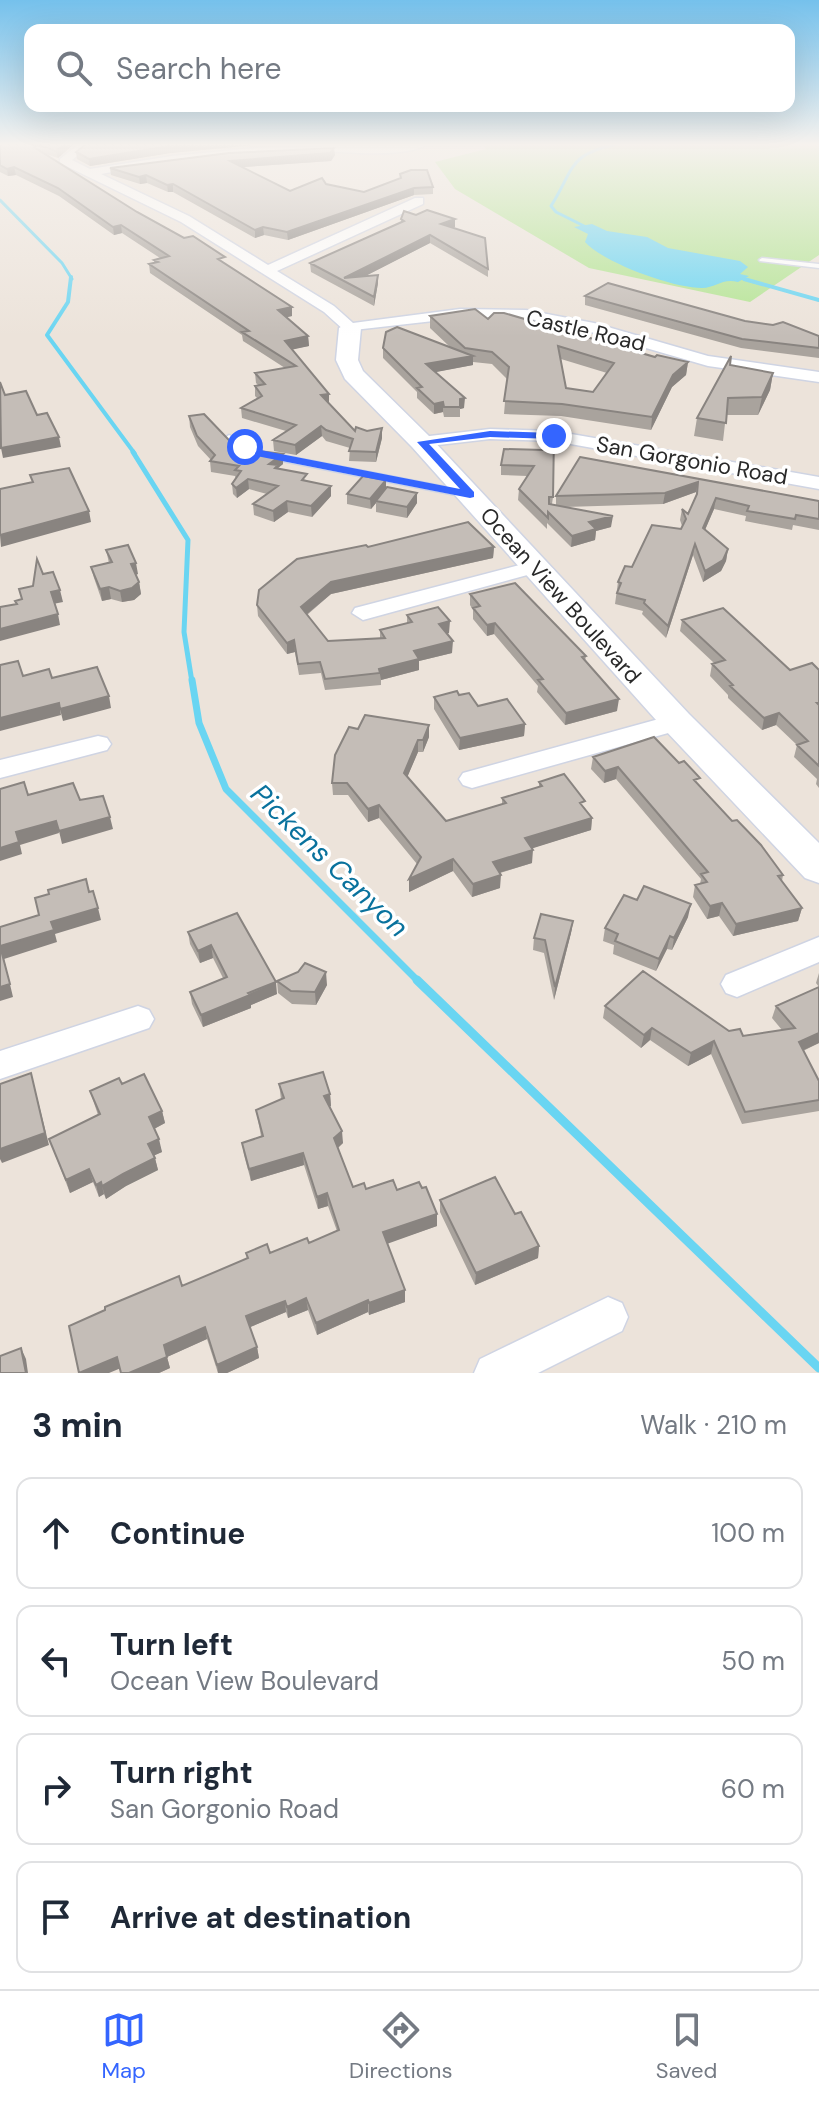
<!DOCTYPE html>
<html lang="en">
<head>
<meta charset="utf-8">
<style>
  :root { --surface:#fff; --page:#f6f6f7; --text:#1f2937; --muted:#747a83; --line:#e0e1e3; --accent:#3465ff }
  body { margin:0; font-family:"DM Sans",sans-serif; background:var(--page); color:var(--text) }
  .stop { position:absolute; width:24px; height:24px; margin:-18px; border:6px solid #3465ff; border-radius:50%; background:#fff }
  .stop.end { background:#3465ff; border-color:#fff; box-shadow:0 2px 8px #0008 }
  .list { margin:0; padding:0; list-style:none }
  h2 { display:flex; justify-content:space-between; align-items:center; height:104px; margin:0; padding:0 32px; font-size:34px }
  h2 small { font-size:26px; font-weight:400; color:var(--muted) }
  .list li { display:grid; grid-template-columns:52px 1fr auto; gap:24px; align-items:center; box-sizing:border-box; height:112px; margin:0 16px 16px; padding:0 16px; border:2px solid var(--line); border-radius:16px }
  .list b { display:block; font-size:30px; white-space:nowrap }
  .list p { margin:0; font-size:26px; white-space:nowrap; color:var(--muted) }
  .list em { font-size:26px; font-style:normal; color:var(--muted) }
  .icon { flex:none; width:44px; height:44px; fill:none; stroke:currentColor; stroke-width:2; stroke-linecap:round; stroke-linejoin:round }
  .map { position:relative; flex:none; width:819px; height:1373px; overflow:hidden }
  .search { position:absolute; background:var(--surface); box-shadow:0 8px 32px #0002; left:24px; right:24px; top:24px; height:88px; display:flex; align-items:center; gap:20px; box-sizing:border-box; padding:0 28px; border-radius:16px; color:var(--muted); font-size:30px }
  .sheet { height:616px; background:var(--surface) }
  nav { display:flex; justify-content:space-around; align-items:center; box-sizing:border-box; height:112px; border-top:2px solid var(--line); background:var(--surface); font-size:22px; color:var(--muted) }
  nav a { display:grid; justify-items:center; gap:4px }
  nav .on { color:var(--accent) }
  .map>svg:first-child { display:block }
  .green { fill:#b4e494 }
  .water { fill:#69d5f2 }
  .lines { fill:none; stroke-linecap:round; stroke-linejoin:round }
  .stream-far4 { stroke:#69d5f2; stroke-width:3 }
  .stream-far3 { stroke:#69d5f2; stroke-width:4 }
  .stream-far2 { stroke:#69d5f2; stroke-width:5 }
  .stream-far1 { stroke:#69d5f2; stroke-width:7 }
  .stream { stroke:#69d5f2; stroke-width:9 }
  .lane-casing { stroke:#cfd4e3; stroke-width:3 }
  .street-casing { stroke:#cfd4e3; stroke-width:3 }
  .secondary-casing { stroke:#cfd4e3; stroke-width:3 }
  .lane { fill:#fff; fill-rule:evenodd }
  .street { fill:#fff; fill-rule:evenodd }
  .secondary { fill:#fff; fill-rule:evenodd }
  .wall { fill:#a9a39d; fill-rule:evenodd }
  .shaded-wall { fill:#898480 }
  .building { fill:#c4bdb7; stroke:#898480; stroke-width:2; fill-rule:evenodd }
  .route { fill:#3465ff }
  .labels { text-anchor:middle; stroke-width:7; stroke-linejoin:round; paint-order:stroke }
  .far-street-label { font-size:22px; fill:#292929; stroke:#fff }
  .water-label { font-size:28px; font-style:italic; fill:#09729d; stroke:#fff }
</style>
</head>
<body>
<div class="map">
<svg width="819" height="1373" viewBox="0 0 819 1373">
  <rect width="100%" height="100%" fill="#ece3da"/>
  <path class="green" d="M482,144H819V255L750,302L589,268L455,189L435,162L486,149Z"/>
  <path class="water" d="M592,224L607,231L647,237L668,248L740,261L748,267L740,274L749,276L738,282C722,278 716,288 702,288C673,288 604,263 585,242L588,234L574,227Z"/>
  <g class="lines">
    <path class="stream-far4" d="M0,200L62,263L72,279
      M588,228L556,212L551,206C575,168 567,155 617,144"/>
    <path class="stream-far3" d="M71,277L68,302L47,335L135,454
      M744,279L819,300"/>
    <path class="stream-far2" d="M133,452L188,540L184,632L192,682"/>
    <path class="stream-far1" d="M192,680L199,723L226,789L419,982"/>
    <path class="stream" d="M417,980L819,1368"/>
    <defs>
      <path id="lane" d="M762,258L819,264V268L760,261L759,260Z
        M229,435L255,450L466,491L471,494L466,497L252,455L226,440L225,438Z"/>
      <path id="street" d="M79,144H91L72,160L90,169L172,156L255,148L428,144C402,160 339,150 307,151C238,155 169,161 101,174L189,216L268,265L415,198H423V204L277,271L334,306L353,323L460,309L526,310L594,323L708,356L819,372V382L708,366L584,330L526,318H460L345,331L324,312L181,222L60,163V159Z
        M490,429L554,431L819,477V489L554,441L490,439L421,447L412,442L421,437Z
        M535,561L542,563L546,567L542,571L363,620L352,613L355,608Z
        M677,714L686,716L689,722L686,728L472,788L463,785L459,779L463,773Z
        M98,736L107,738L111,744L107,750L0,778V760Z
        M819,937V962L737,997L726,993L721,984L726,975Z
        M138,1006L149,1010L154,1019L149,1028L0,1079V1051Z
        M608,1297L622,1303L628,1317L622,1331L538,1373H474L480,1359Z"/>
      <path id="secondary" d="M350,322L361,328L358,360L363,371L430,437L689,714L819,843V883L805,878L665,730L412,447L345,379L336,360L339,328Z"/>
    </defs>
    <use href="#lane" class="lane-casing"/>
    <use href="#street" class="street-casing"/>
    <use href="#secondary" class="secondary-casing"/>
    <use href="#lane" class="lane"/>
    <use href="#street" class="street"/>
    <use href="#secondary" class="secondary"/>
  </g>
  <path class="wall" d="M3,144H74L58,158L43,153L137,212L225,264L292,316L287,317L308,336L309,346L292,349L329,394V403L355,431H367L382,428V438L376,462L349,461L350,448L326,441L322,436L296,455L274,451L273,440L286,431L242,418L241,408L257,398L255,396V386L258,385L256,383L255,373L285,368L243,341L242,335L150,273L149,264L154,263V260L160,258L122,233L114,235L59,196L16,175L8,176L0,172V146Z
    M86,144H291L255,145L170,153L90,166L77,159L76,152Z
    M335,155L331,161L242,167L290,191L326,184L364,192L400,179V174L433,187V194L414,195L288,240L264,235L255,238L173,192H168L147,183L140,184L111,175L110,168Z
    M401,219L455,227L454,228L488,269V277L430,243L365,276L378,283L374,306L311,272L310,263L401,222Z
    M585,296L745,321L819,336V358L741,348L585,305Z
    M430,316L488,319L655,357L688,362L686,375L672,387L651,430L561,416L504,414L507,379L492,364L473,362V365L435,372L464,408L460,409V417H444L443,412L434,414L417,398V392L383,358V348L450,347L430,328ZM561,359L607,373L593,392L566,388Z
    M730,365L773,373L770,390L758,415H726L723,441L694,436L697,418Z
    M189,416L247,459L283,454V464L278,468L308,481L331,486V496L312,517L288,512L274,522L254,515L253,504L267,494L249,489L237,498L233,494L232,484L236,479L235,476L211,472L210,461L211,460L198,446L190,427Z
    M544,450L553,497L552,504L556,505V496L580,457L819,501V530L793,525L792,530L745,521L746,516L714,509L705,530L728,549L726,561L721,571L703,582L693,555L666,638L642,614L643,611L615,604L618,582L632,567L681,529L682,526L680,520L682,509L688,514L696,497V492L663,504L565,507L611,527L596,531L595,540L571,547L547,523V529L518,500L519,489L527,476L501,475V465Z
    M386,488L417,503L407,518L376,512V503L371,509L347,504V494Z
    M368,547H494L493,558L331,594L307,615L328,641L380,638V630L407,624V615L449,633L447,634L452,653L419,661V670L381,680V685L325,690L321,673L299,675L295,652L287,654L258,616L257,605Z
    M106,550L138,574L136,575L139,582L141,594L134,600L122,602L111,599L102,601L94,578L91,567L109,563Z
    M470,594L586,656L585,661L617,711L565,725L537,692L538,686L494,634L487,636L473,619V610L470,605Z
    M682,620L790,670H819V788L816,784L817,779L794,757L797,745L776,725L762,730L728,698V695L710,676L712,664L714,663L680,631Z
    M459,695L478,706L525,724L524,736L459,750L434,709V697Z
    M429,725V737L423,752H418L407,777L446,821L502,805V798L539,787V782L584,807L592,818L591,830L532,848V863L500,873V888L472,897L453,871L409,892L417,864L379,818L368,822L348,795H333L332,783L358,729Z
    M593,757L699,785L783,875L782,881L802,908L798,921L733,936L719,916L707,919L693,897L695,885L700,884L701,879L616,779L604,783L591,769Z
    M237,913L277,994L251,1005V1008L203,1027L192,1004L190,992L223,978L213,958L200,963L190,944L188,932Z
    M688,917L672,950L667,949L656,971L613,954L614,945L603,941L605,928Z
    M573,921L571,933L554,1000L544,953L533,950L534,938Z
    M819,973V1043L803,1051L819,1081V1111L742,1124L711,1054L688,1066L650,1040L641,1048L603,1018L605,1006L729,1031L743,1036L782,1030L772,1018L776,1006L819,987L816,983Z
    M277,981L327,985L316,1005L292,1004L278,993Z
    M122,1084L162,1111L165,1123L154,1129L162,1152L154,1155L158,1170L126,1186L106,1199L104,1194L99,1197L93,1182L70,1193L49,1139L98,1115L90,1091Z
    M279,1084L330,1094L331,1106L329,1107L343,1143L338,1148L353,1187L366,1189L397,1190L437,1226L387,1243L405,1302L369,1315L368,1312L317,1335L308,1310L288,1318L286,1312L250,1327L257,1347L259,1358L227,1373H218L207,1339L167,1357L170,1368L159,1373L182,1286L247,1259L246,1253H270L309,1243L337,1231L328,1206L318,1209L304,1165L251,1181L244,1155L242,1143L261,1136L256,1110L281,1099Z
    M440,1200L515,1214L539,1246L538,1258L475,1285L440,1212Z"/>
  <path class="shaded-wall" d="M64,144H74L58,158L56,151Z
    M188,144L255,145L170,153L90,166L89,159L169,146Z
    M334,148L335,155L331,161L230,168V161Z
    M14,167L16,175L8,176L7,169Z
    M146,175L147,183L140,184L139,177Z
    M173,184V192H168L167,185Z
    M414,188V195L288,240L287,232Z
    M455,219V227L441,232V224Z
    M121,225L122,233L114,235L113,227Z
    M263,227L264,235L255,238V230Z
    M430,235V243L350,284L344,278Z
    M378,275V283L374,306V297Z
    M292,307V316L279,319L278,310Z
    M308,336L309,346L286,351L285,341Z
    M473,356V365L426,374V364Z
    M688,362L686,375L672,387L651,430L652,417L673,375Z
    M773,373L770,390L758,415L762,397Z
    M329,394V404L321,395Z
    M465,398L464,408L460,409V399Z
    M443,402V412L434,414V404Z
    M321,426L322,436L296,455L295,445Z
    M382,428V438L376,462V452Z
    M59,437L61,447L3,458L1,448Z
    M283,454V464L278,468L279,476L269,464Z
    M248,479L249,489L237,498L236,488Z
    M386,480V491L376,501V503L371,509L370,499Z
    M698,482L696,492L663,504L665,493Z
    M331,486V496L312,517L311,506Z
    M417,493V503L407,518V507Z
    M716,498L714,509L701,539L703,528Z
    M287,501L288,512L274,522L273,511Z
    M89,511L91,522L1,547L0,535Z
    M613,516L611,527L596,531L595,540L571,547L572,536L589,522Z
    M695,544L693,555L666,638L668,626Z
    M494,547L493,558L331,594L301,619V607L331,582Z
    M728,549L726,561L721,571L703,582L705,571Z
    M136,563L138,574L133,575L131,564Z
    M139,582L141,594L134,600L122,602L120,591Z
    M109,587L111,599L102,601L100,589Z
    M60,590L63,602L53,604L51,592Z
    M58,614L60,625L0,641V629Z
    M450,621L449,633L439,635V624Z
    M495,623L494,634L487,636V625Z
    M294,640L295,652L287,654V643Z
    M453,641L452,653L419,661V670L381,680L379,669L414,651Z
    M109,696L111,708L63,721L60,709Z
    M619,699L617,711L565,725L566,713Z
    M59,703L61,715L0,731V718Z
    M779,713L776,725L762,730L764,718Z
    M525,724L524,736L459,750L460,738Z
    M429,725V737L423,752V740Z
    M418,740V752L404,785V773Z
    M618,767L616,779L604,783L605,771Z
    M379,805V818L368,822V809Z
    M110,817L113,829L62,844L59,831Z
    M592,818L591,830L524,851L525,838Z
    M56,821L59,833L20,845L22,854L0,861V848L16,832Z
    M533,850L532,863L492,875L493,862Z
    M453,859V871L409,892V879Z
    M501,875L500,888L472,897L473,884Z
    M722,903L719,916L707,919L710,906Z
    M691,904L688,917L672,950L674,938Z
    M98,908L101,920L55,934L57,942L4,959L13,997L0,1001V946L51,922Z
    M802,908L798,921L733,936L736,924Z
    M573,921L571,933L554,1000L555,987Z
    M670,936L667,949L656,971L659,959Z
    M211,945L213,958L200,963L198,951Z
    M326,972L327,985L316,1005L315,992Z
    M276,982L277,994L251,1005V1008L203,1027L201,1015Z
    M652,1028L650,1040L641,1048L644,1035Z
    M819,1033V1043L795,1054L799,1042Z
    M714,1041L711,1054L688,1066L691,1053Z
    M31,1073L49,1145L2,1163L0,1159V1149Z
    M330,1094L331,1106L325,1108L324,1096Z
    M162,1111L165,1123L152,1130L149,1117Z
    M342,1131L343,1143L334,1151V1138Z
    M159,1139L162,1152L151,1157L148,1144Z
    M303,1153L304,1165L251,1181L249,1169Z
    M155,1158L158,1170L126,1186L106,1199L102,1186L123,1174Z
    M89,1169L93,1182L70,1193L66,1180Z
    M101,1182L104,1194L99,1197L96,1185Z
    M327,1193L328,1206L318,1209L317,1197Z
    M437,1214V1226L384,1245L383,1232Z
    M539,1246L538,1258L475,1285L476,1273Z
    M405,1290V1302L369,1315V1303Z
    M306,1298L308,1310L288,1318L287,1307Z
    M368,1300V1312L317,1335L316,1323Z
    M285,1301L286,1312L248,1328L246,1316Z
    M205,1327L207,1339L167,1357L164,1345Z
    M257,1347L259,1358L227,1373H218L217,1365Z
    M21,1348L26,1359L28,1373H26Z
    M117,1357L121,1368L109,1373H79Z
    M167,1357L170,1368L159,1373H129Z"/>
  <path class="building" d="M3,144H35L34,147L137,212L184,238L193,236L225,257L218,259L292,307L278,310L308,336L285,341L329,394L321,395L355,431L356,427L367,431L382,428L376,452L349,451L353,439L326,430L321,426L295,445L273,440L296,425L241,408L262,396L255,386L265,384L255,373L296,366L242,332L249,331L149,264L158,262L154,260L169,256L121,225L113,227L58,188L14,167L7,169L0,165V146Z
    M36,144H64L56,151Z
    M86,144H188L169,146L89,159L76,152Z
    M334,148L330,153L230,161L290,191L322,178L326,184L364,192L401,178L400,174L411,170H427L433,187L414,188L287,232L263,227L255,230L173,184L167,185L146,175L139,177L110,168L229,153Z
    M427,210L455,219L441,224L485,238L488,269L430,235L344,278L378,275L374,297L310,263L404,221L401,219L404,211L416,215Z
    M608,283L745,321L773,325L783,322L819,336V348L742,339L585,296Z
    M475,309L488,319L494,313H504L655,357L657,355L688,362L673,375L652,417L562,404L504,401L509,367L492,352L465,348L430,316ZM558,346L614,363L593,392L566,388Z
    M397,327L473,356L426,364L465,398L460,399V407H444L443,402L434,404L417,388L422,387L383,348L386,332Z
    M731,356L730,365L773,373L762,397L728,398L726,423L697,418Z
    M0,382L5,395L26,391L37,415L47,413L59,437L1,448Z
    M204,414L247,459L258,451L283,454L269,464L278,465L275,468L307,474L302,480L331,486L311,506L287,501L273,511L253,504L278,486L248,479L236,488L232,484L241,471L235,470L239,466L210,461L215,455L197,436L189,416Z
    M554,436L553,497H549V504L613,516L589,522L596,529L572,536L548,512V518L519,489L534,466L501,465L504,449L544,450Z
    M580,457L819,501V519L796,515L795,519L747,511L749,506L716,498L703,528L728,549L723,560L705,571L695,544L668,626L644,603L645,600L617,593L621,583L618,582L625,566L632,567L652,525L681,529L686,519L682,509L688,514L697,494L698,482L665,493L556,496Z
    M69,468L89,511L0,535V489L33,482L30,475Z
    M363,476L386,480L370,499L347,494Z
    M387,487L417,493L407,507L376,501Z
    M468,522L494,547L331,582L301,607L328,641L385,638L380,630L412,622L407,615L438,607L450,621L439,624L453,641L414,651L419,659L379,669L380,673L325,679L320,662L298,664L294,640L287,643L257,605L259,590L297,559L366,545L368,547Z
    M128,545L136,563L131,564L139,582L132,588L120,591L109,587L100,589L91,567L112,562L106,550Z
    M37,559L43,574L53,572L60,590L51,592L58,614L0,629V607L17,604L15,601L22,599L19,589L33,586Z
    M515,583L586,656L582,657L619,699L566,713L538,680L543,679L495,623L487,625L473,608L480,606L470,594Z
    M723,608L790,670L812,663L819,670V703H817L819,705V766L797,745L808,741L779,713L764,718L730,686L733,685L712,664L725,660L682,620Z
    M18,661L23,676L49,669L52,678L97,667L109,696L60,709L59,703L0,718V665Z
    M457,691L459,695L469,693L478,706L507,699L525,724L460,738L434,697Z
    M365,715L429,725L423,740H418L404,773L446,821L506,803L502,798L542,786L539,782L564,774L585,801L580,803L592,818L525,838L533,850L493,862L501,875L473,884L453,859L409,879L421,857L379,805L368,809L347,783H332L335,755L349,727L358,729Z
    M654,737L679,763L684,761L700,778L694,780L732,821L737,820L761,845L783,875L778,876L802,908L736,924L722,903L710,906L695,885L707,882L701,874L708,872L618,767L605,771L593,757Z
    M24,782L28,795L73,783L80,800L103,796L110,817L59,831L56,821L16,832L19,842L0,848V789Z
    M86,879L89,892L93,891L98,908L51,922L54,930L0,946L10,984L0,987V927L39,915L35,898L49,894L48,890Z
    M644,886L691,904L674,938L670,936L659,959L615,941L618,934L605,928L624,895L637,900Z
    M237,913L276,982L248,993L250,995L201,1015L190,992L227,977L211,945L198,951L188,932Z
    M541,914L573,921L555,987L545,940L534,938Z
    M305,963L326,972L315,992L291,991L277,981L298,972Z
    M643,971L729,1031L740,1029L743,1036L795,1028L776,1006L819,987V1033L799,1042L819,1081V1100L745,1112L714,1041L691,1053L652,1028L644,1035L605,1006Z
    M323,1072L330,1094L324,1096L342,1131L334,1138L353,1187L364,1183L366,1189L393,1180L397,1190L419,1182L422,1188L426,1187L437,1214L383,1232L405,1290L369,1303L368,1300L316,1323L306,1298L287,1307L285,1301L246,1316L257,1347L217,1365L205,1327L164,1345L167,1357L129,1373H121L117,1357L79,1373L69,1326L105,1310V1307L179,1276L182,1286L248,1258L246,1253L267,1244L270,1253L307,1238L309,1243L339,1230L327,1193L317,1197L303,1153L249,1169L242,1143L263,1136L256,1110L284,1098L279,1084Z
    M31,1073L45,1133L0,1149V1084Z
    M144,1074L162,1111L149,1117L159,1139L148,1144L155,1158L123,1174L102,1186L101,1182L96,1185L89,1169L66,1180L49,1139L100,1114L90,1091L119,1078L122,1084Z
    M495,1177L515,1214L521,1212L539,1246L476,1273L440,1200Z
    M21,1348L26,1373H0V1356Z"/>
  <linearGradient id="sky" x2="0" y2="1"><stop stop-color="#75c1ec"/><stop offset="0.43" stop-color="#f6f2ee"/><stop offset="1" stop-color="#f6f2ee" stop-opacity="0"/></linearGradient>
  <rect width="819" height="336" fill="url(#sky)"/>
  <path class="route" d="M490,431L554,433L559,436L554,439L490,437L429,444L474,492V497L470,498L252,455L240,447L245,444L255,449L460,489L417,442Z"/>
  <g class="labels">
    <g class="far-street-label">
      <text transform="translate(586 330) rotate(13)" y="8">Castle Road</text>
      <text transform="translate(692 460) rotate(10)" y="8">San Gorgonio Road</text>
      <text transform="translate(561 595) rotate(48)" y="8">Ocean View Boulevard</text>
    </g>
    <g class="water-label">
      <text transform="translate(330 860) rotate(44)" y="10">Pickens Canyon</text>
    </g>
  </g>
</svg>
<div class="stop" style="left:245px;top:447px"></div>
<div class="stop end" style="left:554px;top:436px"></div>
<div class="search"><svg class="icon" aria-label="search" viewBox="0 0 24 24"><circle cx="10" cy="10" r="6"/><path d="M15 15l6 6"/></svg>Search here</div>
</div>
<section class="sheet">
<h2>3 min<small>Walk · 210 m</small></h2>
<ul class="list">
<li><svg class="icon" aria-label="ahead" viewBox="0 0 24 24"><path d="M12 20V5M6 11l6-6 6 6"/></svg><div><b>Continue</b></div><em>100 m</em></li>
<li><svg class="icon" aria-label="left" viewBox="0 0 24 24"><path d="M17 20v-9H6M10 6l-5 5 5 5"/></svg><div><b>Turn left</b><p>Ocean View Boulevard</p></div><em>50 m</em></li>
<li><svg class="icon" aria-label="right" viewBox="0 0 24 24"><path d="M7 20v-9h11M14 6l5 5-5 5"/></svg><div><b>Turn right</b><p>San Gorgonio Road</p></div><em>60 m</em></li>
<li><svg class="icon" aria-label="arrive" viewBox="0 0 24 24"><path d="M6 21V4h12l-3 4 3 4H6"/></svg><div><b>Arrive at destination</b></div></li>
</ul>
</section>
<nav>
<a class="on"><svg class="icon" aria-label="map" viewBox="0 0 24 24"><path d="M3 6l6-2 6 2 6-2v14l-6 2-6-2-6 2zM9 4v14M15 6v14"/></svg>Map</a>
<a><svg class="icon" aria-label="directions" viewBox="0 0 24 24"><path d="M12 3l9 9-9 9-9-9zM9 14v-3h6M13 9l2 2-2 2"/></svg>Directions</a>
<a><svg class="icon" aria-label="saved" viewBox="0 0 24 24"><path d="M7 4h10v16l-5-4-5 4z"/></svg>Saved</a>
</nav>
</body>
</html>
